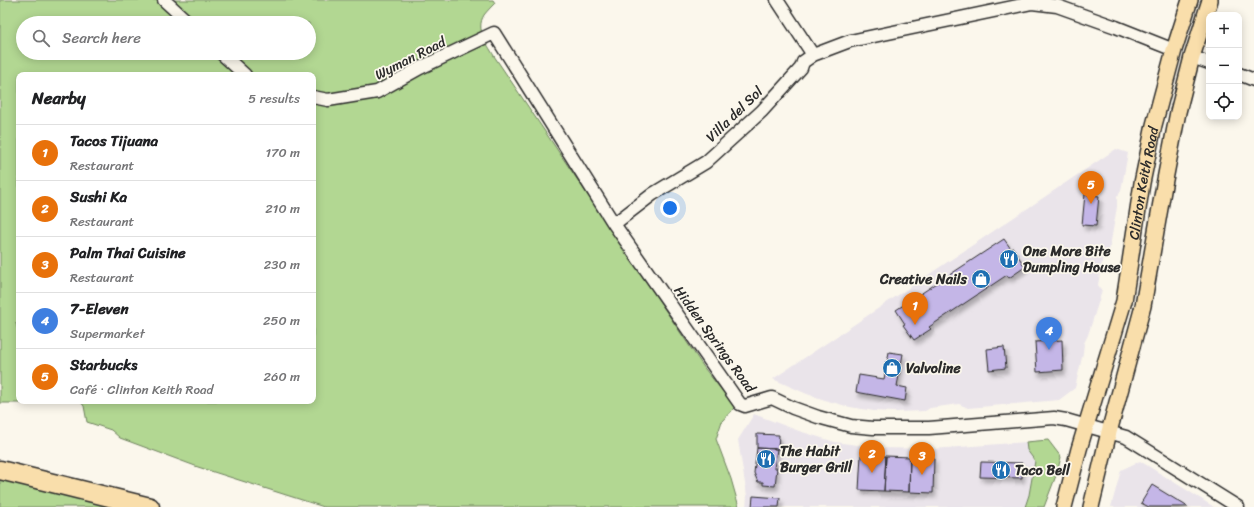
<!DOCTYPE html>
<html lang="en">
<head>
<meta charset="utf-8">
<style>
  :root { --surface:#fff; --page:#f6f6f6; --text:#202124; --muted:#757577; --line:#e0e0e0; --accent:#0f766e }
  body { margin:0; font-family:Sriracha,sans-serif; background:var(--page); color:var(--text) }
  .controls { position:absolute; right:12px; top:12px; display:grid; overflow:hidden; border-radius:8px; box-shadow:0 2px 10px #0003 }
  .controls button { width:36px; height:36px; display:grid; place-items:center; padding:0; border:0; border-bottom:1px solid var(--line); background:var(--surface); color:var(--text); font:20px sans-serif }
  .you { position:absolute; left:670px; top:208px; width:14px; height:14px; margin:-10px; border:3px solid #fff; border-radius:50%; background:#1a73e8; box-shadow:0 0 0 6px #1a73e833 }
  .badge { display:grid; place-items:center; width:26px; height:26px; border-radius:50%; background:var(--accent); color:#fff; font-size:13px; font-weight:700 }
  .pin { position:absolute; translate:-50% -33px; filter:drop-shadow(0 1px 2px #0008) }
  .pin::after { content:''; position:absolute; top:21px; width:14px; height:12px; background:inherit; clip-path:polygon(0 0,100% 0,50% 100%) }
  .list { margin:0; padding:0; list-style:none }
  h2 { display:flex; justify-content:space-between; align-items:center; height:52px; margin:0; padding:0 16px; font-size:17px }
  h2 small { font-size:13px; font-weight:400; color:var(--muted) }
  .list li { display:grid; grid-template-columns:26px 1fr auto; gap:12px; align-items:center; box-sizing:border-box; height:56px; padding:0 16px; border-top:1px solid var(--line) }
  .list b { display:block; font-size:15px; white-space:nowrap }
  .list p { margin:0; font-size:13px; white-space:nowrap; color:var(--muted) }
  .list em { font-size:13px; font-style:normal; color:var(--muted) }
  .icon { flex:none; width:22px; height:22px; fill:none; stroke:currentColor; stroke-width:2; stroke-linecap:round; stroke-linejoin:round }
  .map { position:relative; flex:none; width:1254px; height:507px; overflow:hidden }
  .search { position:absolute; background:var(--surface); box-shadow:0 2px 10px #0003; left:16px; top:16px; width:300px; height:44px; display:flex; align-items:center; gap:10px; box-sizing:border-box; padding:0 14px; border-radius:22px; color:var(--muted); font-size:15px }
  .panel { position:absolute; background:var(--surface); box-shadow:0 2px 10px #0003; left:16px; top:72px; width:300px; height:332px; border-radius:8px }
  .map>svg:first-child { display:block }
  .built { fill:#eae4ea }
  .green { fill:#b2d792; stroke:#6e815e; fill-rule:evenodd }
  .building { fill:#c4b6e7; stroke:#2b2b2b; filter:url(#shadow) }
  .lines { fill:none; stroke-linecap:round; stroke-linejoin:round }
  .minor-casing { stroke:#2b2b2b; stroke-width:15 }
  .major-casing { stroke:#2b2b2b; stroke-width:18 }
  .highway-casing { stroke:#2b2b2b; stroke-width:21 }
  .minor { stroke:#fbf7ec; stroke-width:12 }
  .major { stroke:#f9deab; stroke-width:15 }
  .highway { stroke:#f9deab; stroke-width:18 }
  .labels { text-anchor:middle; stroke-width:3.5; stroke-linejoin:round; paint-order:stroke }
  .street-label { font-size:14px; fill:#2b2b2b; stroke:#fbf7ec }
  .poi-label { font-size:14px; font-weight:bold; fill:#2b2b2b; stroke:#fbf7ec; text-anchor:start }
</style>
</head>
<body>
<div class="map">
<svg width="1254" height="507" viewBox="0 0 1254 507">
  <defs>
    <filter id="shadow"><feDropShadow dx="2.5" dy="4.5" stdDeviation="2" flood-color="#0004"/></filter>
  </defs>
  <rect width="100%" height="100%" fill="#fbf7ec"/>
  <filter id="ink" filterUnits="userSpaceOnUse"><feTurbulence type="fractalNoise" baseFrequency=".025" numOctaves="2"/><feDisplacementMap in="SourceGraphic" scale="8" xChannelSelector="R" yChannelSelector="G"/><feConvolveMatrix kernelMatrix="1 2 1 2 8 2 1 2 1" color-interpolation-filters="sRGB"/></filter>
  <g filter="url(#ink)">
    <path class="built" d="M1116,149L1128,153L1121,191L1117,197V207L1109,252L1103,257L1098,285L1102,291L1088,335L1084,343L1083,353L1075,388L1059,400L968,408L959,404L930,408L925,411L895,412L874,411L850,407L828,401L807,394L773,379Z
      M754,414L799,431L835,442L879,448L933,449L1026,442L1027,450L1035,461L1029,495L1025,507H746L747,496L738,440Z
      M1140,461L1214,507H1111L1121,470Z"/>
    <path class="green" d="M0,0H493L495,3C491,7 487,11 484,15C475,30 487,43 494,56L705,369L735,407L722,421L716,439L731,479L739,507H324L198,467L120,438L111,430L87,422L84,406L80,401H313V75H19V332L16,323L19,335V401H23V403H0ZM23,23H309V53H23Z
      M1048,440L1061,457L1057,473L1044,507H1025L1029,495L1035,461L1027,450L1026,442Z
      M0,480L70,495L113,507H0Z"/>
    <path class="building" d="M1085,194L1099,196L1096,226L1082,225Z
      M1004,239L1011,249L1013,248L1025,267L1009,278L1007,275L929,327L931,329L914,340L903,325L905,324L896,310Z
      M1062,340L1063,370L1037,372L1035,342Z
      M1004,347L1006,368L989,370L987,349Z
      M889,352L903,354L897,386L907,388L905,401L856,392L859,375L884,379Z
      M757,434L779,435L778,449L757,448Z
      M757,448L777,449L774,468H777L775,486L763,485V482H758L754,473Z
      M861,455L886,456L884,491L859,490Z
      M886,456L910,457L909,492L884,491Z
      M910,457L934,458L933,493L909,492Z
      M981,462L1022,463V478L980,477Z
      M1152,485L1188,507H1149L1141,503Z
      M753,496L780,498L779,507H752Z"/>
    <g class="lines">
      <defs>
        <path id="minor" d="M164,0L189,23
          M777,0L813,55
          M221,53L245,75
          M1192,57L1209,63
          M1239,74L1254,80
          M313,97L328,100L377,92L420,68L494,33L614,224L740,404L745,406L772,398L793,408L818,417L851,426L873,428H929L1054,418L1066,420L1126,437L1238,507
          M614,224L653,194L706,162L762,111L801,68L803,62L813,55L850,41L1032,3L1057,6L1116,27L1174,50"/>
        <g id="major">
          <path id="s1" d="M1064,507L1079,449L1124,301L1142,183L1154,125L1174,50L1190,0"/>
          <path d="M1091,507L1109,432L1143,306L1164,185L1178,112L1192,57L1210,0"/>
        </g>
        <path id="highway" d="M0,470L150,507"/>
      </defs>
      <use href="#minor" class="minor-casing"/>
      <use href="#major" class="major-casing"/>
      <use href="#highway" class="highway-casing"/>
      <use href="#minor" class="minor"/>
      <use href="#major" class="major"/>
      <use href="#highway" class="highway"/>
    </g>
  </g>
  <defs>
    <symbol id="restaurant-disc" viewBox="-11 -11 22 22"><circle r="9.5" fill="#1f6fb2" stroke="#fbf7ec"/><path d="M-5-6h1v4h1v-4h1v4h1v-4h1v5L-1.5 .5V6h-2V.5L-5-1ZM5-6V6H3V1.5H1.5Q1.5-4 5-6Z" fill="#fff"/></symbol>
    <symbol id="shop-disc" viewBox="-11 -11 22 22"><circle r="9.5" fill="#1f6fb2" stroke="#fbf7ec"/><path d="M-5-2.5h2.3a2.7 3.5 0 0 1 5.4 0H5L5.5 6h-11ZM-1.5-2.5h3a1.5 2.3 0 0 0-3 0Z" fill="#fff"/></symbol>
  </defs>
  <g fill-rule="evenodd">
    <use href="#restaurant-disc" x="998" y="248" width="22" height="22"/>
    <use href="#shop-disc" x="970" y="268" width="22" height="22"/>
    <use href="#shop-disc" x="881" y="357" width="22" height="22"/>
    <use href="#restaurant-disc" x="755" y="448" width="22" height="22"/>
    <use href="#restaurant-disc" x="990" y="459" width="22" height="22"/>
  </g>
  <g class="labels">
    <g class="street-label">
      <text transform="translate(410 58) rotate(-27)" y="5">Wyman Road</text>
      <text transform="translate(734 114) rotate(-44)" y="5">Villa del Sol</text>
      <text dy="5" stroke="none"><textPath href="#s1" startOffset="334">Clinton Keith Road</textPath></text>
      <text transform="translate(715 339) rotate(54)" y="5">Hidden Springs Road</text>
    </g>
    <g class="poi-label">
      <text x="1023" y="256">One More Bite<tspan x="1023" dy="16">Dumpling House</tspan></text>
      <text x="967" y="284" text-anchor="end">Creative Nails</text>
      <text x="906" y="373">Valvoline</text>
      <text x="780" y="456">The Habit<tspan x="780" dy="16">Burger Grill</tspan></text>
      <text x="1015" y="475">Taco Bell</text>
    </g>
  </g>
</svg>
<div class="controls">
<button>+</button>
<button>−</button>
<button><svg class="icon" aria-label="locate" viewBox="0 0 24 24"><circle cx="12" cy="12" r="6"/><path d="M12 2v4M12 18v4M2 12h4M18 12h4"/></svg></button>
</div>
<div class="you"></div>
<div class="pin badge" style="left:915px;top:325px;background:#e8710a">1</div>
<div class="pin badge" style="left:872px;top:473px;background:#e8710a">2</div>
<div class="pin badge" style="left:922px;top:475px;background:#e8710a">3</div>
<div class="pin badge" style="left:1049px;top:350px;background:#3f7fe0">4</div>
<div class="pin badge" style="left:1091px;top:204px;background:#e8710a">5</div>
<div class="search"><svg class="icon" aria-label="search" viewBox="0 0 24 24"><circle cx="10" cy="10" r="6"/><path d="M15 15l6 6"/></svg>Search here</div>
<section class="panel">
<h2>Nearby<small>5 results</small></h2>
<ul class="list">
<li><span class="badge" style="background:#e8710a">1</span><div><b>Tacos Tijuana</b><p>Restaurant</p></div><em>170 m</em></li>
<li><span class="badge" style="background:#e8710a">2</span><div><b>Sushi Ka</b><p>Restaurant</p></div><em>210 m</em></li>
<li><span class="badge" style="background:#e8710a">3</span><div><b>Palm Thai Cuisine</b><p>Restaurant</p></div><em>230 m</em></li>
<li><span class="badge" style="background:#3f7fe0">4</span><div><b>7-Eleven</b><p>Supermarket</p></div><em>250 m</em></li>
<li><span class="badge" style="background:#e8710a">5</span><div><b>Starbucks</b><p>Café · Clinton Keith Road</p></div><em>260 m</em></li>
</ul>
</section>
</div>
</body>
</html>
